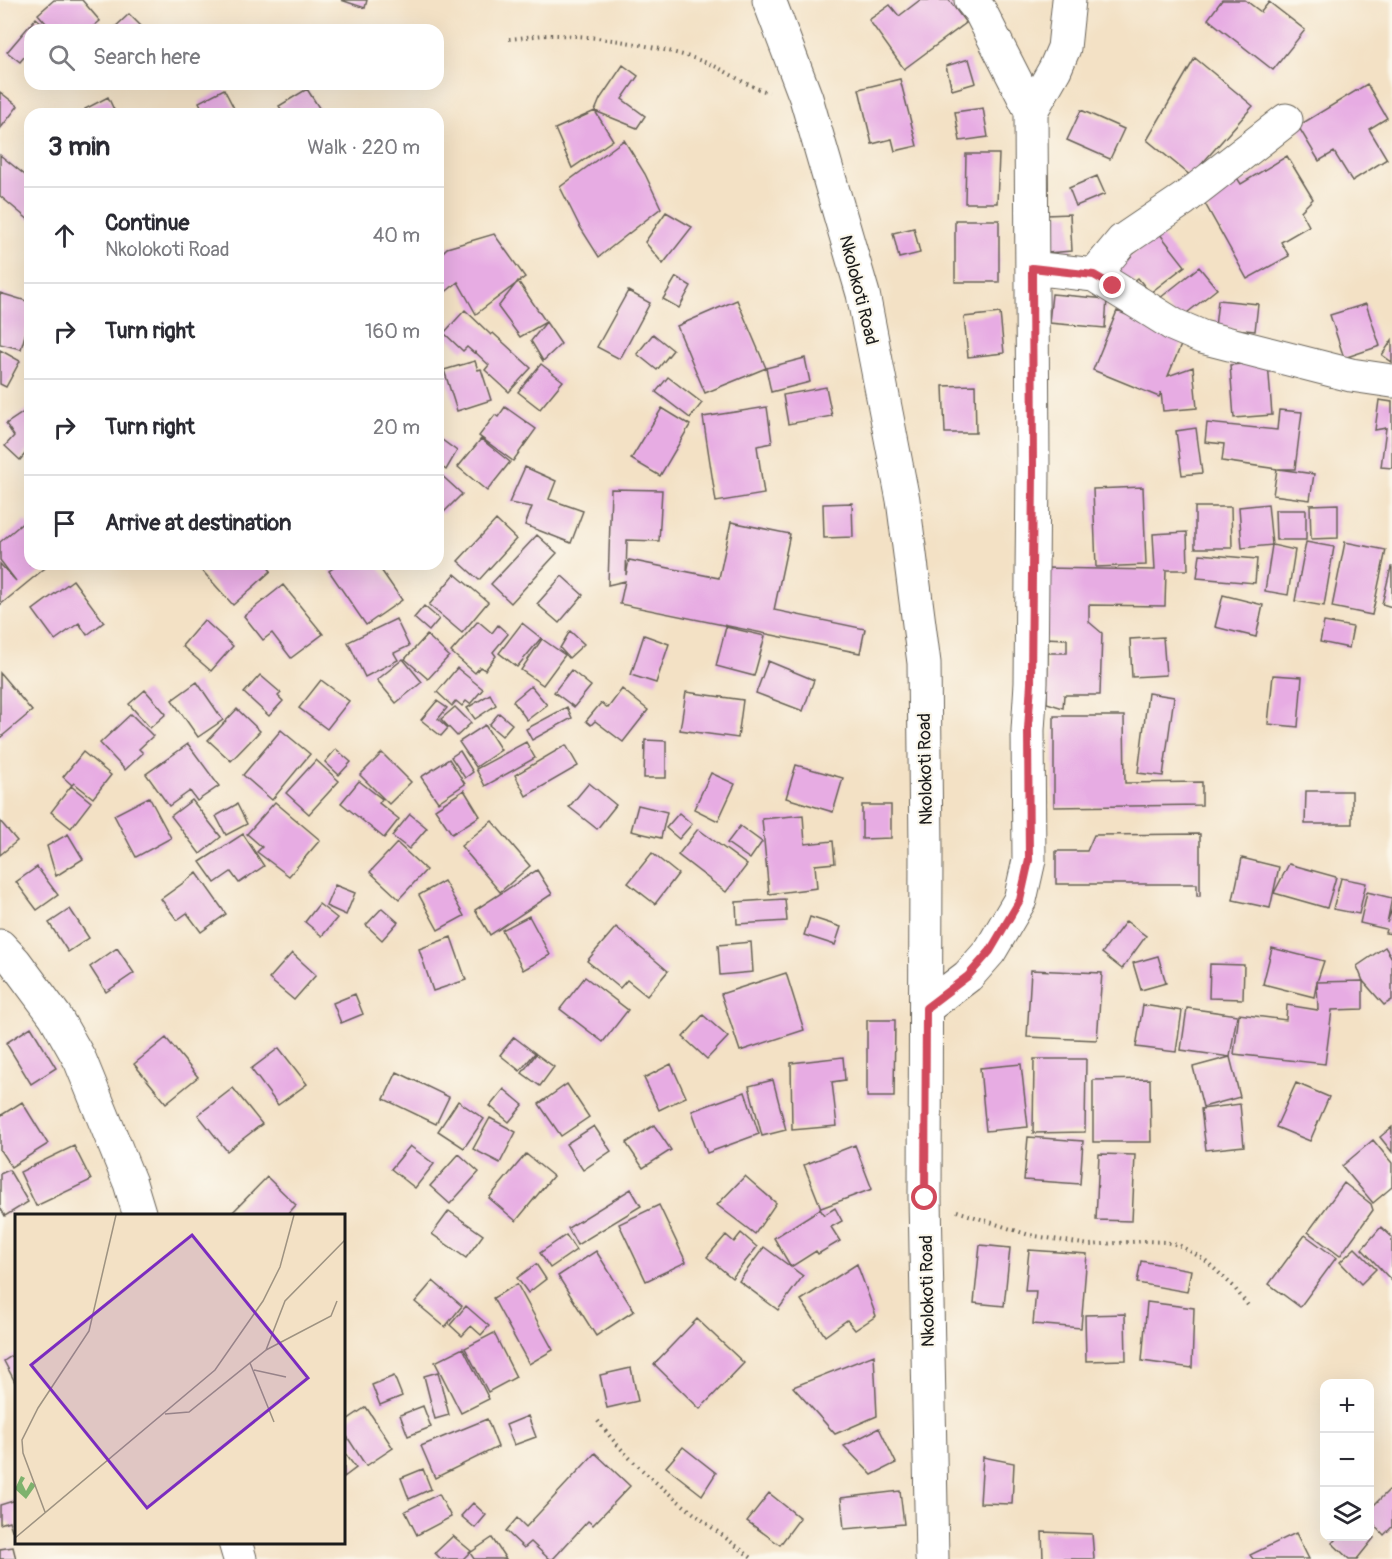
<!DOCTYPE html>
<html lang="en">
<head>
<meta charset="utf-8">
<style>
  :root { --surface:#fff; --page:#f7f7f7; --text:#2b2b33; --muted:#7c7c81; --line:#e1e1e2 }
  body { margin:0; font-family:Pangolin,sans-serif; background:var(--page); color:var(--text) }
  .controls { position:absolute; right:18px; bottom:18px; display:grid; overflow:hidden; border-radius:12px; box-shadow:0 6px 24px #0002 }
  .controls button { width:54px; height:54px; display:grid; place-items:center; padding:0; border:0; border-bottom:2px solid var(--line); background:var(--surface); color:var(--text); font:30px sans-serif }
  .stop { position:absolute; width:18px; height:18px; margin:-14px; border:4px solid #d1495b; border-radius:50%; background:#fff }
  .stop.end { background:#d1495b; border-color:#fff; box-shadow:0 2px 6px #0008 }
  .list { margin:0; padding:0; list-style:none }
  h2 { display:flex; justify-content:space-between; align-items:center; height:78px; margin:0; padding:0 24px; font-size:26px }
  h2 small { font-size:20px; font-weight:400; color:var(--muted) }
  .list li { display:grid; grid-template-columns:39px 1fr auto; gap:18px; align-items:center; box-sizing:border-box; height:96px; padding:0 24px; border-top:2px solid var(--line) }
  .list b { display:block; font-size:22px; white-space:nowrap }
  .list p { margin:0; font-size:20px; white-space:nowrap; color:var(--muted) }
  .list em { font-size:20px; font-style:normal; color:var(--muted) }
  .icon { flex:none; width:33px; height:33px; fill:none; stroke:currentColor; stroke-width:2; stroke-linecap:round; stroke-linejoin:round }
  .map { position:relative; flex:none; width:1392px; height:1559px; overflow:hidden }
  .search { position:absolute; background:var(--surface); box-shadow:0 6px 24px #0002; left:24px; top:24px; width:420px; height:66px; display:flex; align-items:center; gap:15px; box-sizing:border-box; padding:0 21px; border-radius:18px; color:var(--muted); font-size:22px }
  .panel { position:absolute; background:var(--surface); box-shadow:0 6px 24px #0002; left:24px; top:108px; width:420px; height:462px; border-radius:18px }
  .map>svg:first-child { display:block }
  .building { fill:#e7ace3 }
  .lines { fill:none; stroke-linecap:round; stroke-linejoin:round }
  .minor-casing { stroke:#676157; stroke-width:35 }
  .secondary-casing { stroke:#676157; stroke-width:35 }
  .path { stroke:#676157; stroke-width:4; stroke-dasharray:1.5 4.5; stroke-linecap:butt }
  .minor { stroke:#fff; stroke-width:33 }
  .secondary { stroke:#fff; stroke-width:33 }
  .route { stroke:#d1495b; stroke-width:8 }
  .labels { text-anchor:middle; stroke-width:4.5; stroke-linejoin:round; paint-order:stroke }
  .street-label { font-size:18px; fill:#1c1c1c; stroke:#fbf7ec }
  .inset-road { fill:none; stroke:#9d9281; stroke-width:1.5 }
  .view { fill:#7b2cbf; fill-opacity:0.15; stroke:#7b2cbf; stroke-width:3 }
  .inset-edge { fill:none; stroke:#1c1c1c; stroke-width:3 }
</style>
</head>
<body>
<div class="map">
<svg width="1392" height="1559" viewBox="0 0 1392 1559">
  <rect width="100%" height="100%" fill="#fbf7ec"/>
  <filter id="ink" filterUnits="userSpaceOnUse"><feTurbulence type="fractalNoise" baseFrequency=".0167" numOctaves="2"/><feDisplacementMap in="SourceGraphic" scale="12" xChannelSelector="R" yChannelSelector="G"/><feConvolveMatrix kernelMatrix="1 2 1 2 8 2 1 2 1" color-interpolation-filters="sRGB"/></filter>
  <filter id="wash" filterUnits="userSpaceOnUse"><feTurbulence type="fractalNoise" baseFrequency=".008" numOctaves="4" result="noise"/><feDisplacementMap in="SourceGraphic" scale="24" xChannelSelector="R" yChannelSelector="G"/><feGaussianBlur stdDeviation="1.35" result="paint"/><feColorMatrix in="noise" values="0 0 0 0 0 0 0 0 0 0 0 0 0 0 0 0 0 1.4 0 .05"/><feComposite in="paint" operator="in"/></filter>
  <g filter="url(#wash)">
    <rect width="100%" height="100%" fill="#f3e1c5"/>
    <g id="blocks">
      <path class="building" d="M54,0H82L100,21L89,30H52L38,14Z
        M341,0H367L365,8Z
        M920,0H949L966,23L904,69L869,20L890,5L899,16Z
        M1222,0H1245L1261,12L1269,2L1305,30L1273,70L1208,19Z
        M129,14L145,30H112Z
        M36,18L48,28L46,30H30V50L20,62L7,52Z
        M1195,58L1253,106L1191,176L1147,140Z
        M969,59L976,83L952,90L946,66Z
        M623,65L638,76L622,99L645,116L637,128L595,111L600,99Z
        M900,79L917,146L895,151L892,139L872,144L859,89Z
        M1367,84L1387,118L1369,129L1387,159L1352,181L1334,152L1319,161L1298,126Z
        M224,89L237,114H205L199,102Z
        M307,89L323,114H284L279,106Z
        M0,92L18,106L0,129Z
        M108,97L116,114H88L85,109Z
        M983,108L988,137L960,141L955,112Z
        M1081,110L1124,129L1110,159L1067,140Z
        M595,111L613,140L572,168L555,129Z
        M624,140L645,174L661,208L599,257L580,227L560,187Z
        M966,154H999L997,203H965Z
        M0,155L30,179V221L0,196Z
        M1287,156L1313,199L1301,211L1309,226L1281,242L1289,256L1247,279L1198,191L1232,170L1241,184Z
        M1097,176L1105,194L1076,206L1069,188Z
        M666,212L692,227L663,264L645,242Z
        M1070,214L1072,251L1047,253L1046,215Z
        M955,220H999V282H955Z
        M914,228L920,253L899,258L893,233Z
        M1159,233L1185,266L1150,293L1138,278L1125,288L1112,271Z
        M494,234L525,277L476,314L458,282L438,298V257L447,248Z
        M1199,267L1217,289L1178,320L1160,298Z
        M676,277L691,286L679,308L663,299Z
        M518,281L546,322L520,337L498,307Z
        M628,291L650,303L620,359L597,347Z
        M0,293L30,302V318L21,349L0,344Z
        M1052,294L1107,299L1105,328L1049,323Z
        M737,300L766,368L705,393L677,326Z
        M1218,300L1258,304L1255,331L1215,327Z
        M1366,304L1380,346L1344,358L1330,315Z
        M465,310L491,335L493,333L531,368L509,392L485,370L489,365L475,352L474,353L467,347L463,351L444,333Z
        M1117,311L1184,338L1168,376L1193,367L1197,408L1163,411L1161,392L1159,397L1093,370Z
        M1000,313L1004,353L968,357L964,317Z
        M546,322L561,344L543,361L531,341Z
        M653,334L673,350L657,370L637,354Z
        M1392,340V362L1382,355Z
        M0,350L20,361L6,387L0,384Z
        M805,358L810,382L771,392L766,368Z
        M475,361L478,370L481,369L491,400L457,411L444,370Z
        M1268,362L1272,415L1234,418L1230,365Z
        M541,364L563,381L540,409L518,392Z
        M668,377L702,403L690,418L656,392Z
        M975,385L976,433H945L943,386Z
        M826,387L832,416L788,424L783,395Z
        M1379,400L1392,402V468L1381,467L1386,428L1375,430Z
        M505,407L536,429L513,461L479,436L495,415L498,417Z
        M767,407L772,443L757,446L764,494L716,502L703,417Z
        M30,408V448L20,460L5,446L14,436L6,424Z
        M662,408L690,425L660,476L631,459Z
        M1279,410L1302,412L1295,469H1278L1314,474L1310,500L1273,495L1277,469L1222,461L1224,444L1205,442L1207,423L1277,430Z
        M1196,428L1202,473L1182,475L1176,431Z
        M438,437L457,451L446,470L438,464Z
        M481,439L510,462L487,491L458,467Z
        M525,467L556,481L549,499L583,511L571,543L525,525L532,507L509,503Z
        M438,472L462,494L442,514L438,511Z
        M1143,487L1146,565L1096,567L1093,489Z
        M611,489L662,490L659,541L627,540L626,575L629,560L719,578L731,522L790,534L774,610L865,629L860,653L620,604L625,581L608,585Z
        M852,503L853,537L824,538L823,504Z
        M1268,504L1272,545L1295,550L1288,595L1265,591L1272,545L1242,548L1239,507Z
        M1338,504V538L1311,539L1310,505Z
        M1195,507H1231L1232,548H1195Z
        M1275,510H1306V540H1276Z
        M496,520L516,539L479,580L458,561Z
        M25,521L30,527V564H50L0,605V564L16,581L0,560V542Z
        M1187,532L1188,570H1166L1165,606L1089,605V622L1102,633L1100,695H1064L1063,708L1047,703L1048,653H1067V639L1044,638L1046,568L1155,570L1153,534Z
        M537,535L557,553L511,603L491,584Z
        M1306,542L1334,547L1324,606L1295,601Z
        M1345,542L1386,550L1372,615L1332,607Z
        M1200,554L1257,559L1255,583L1197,578Z
        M200,564H265L271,571L233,605L198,566Z
        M339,564H377L402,600L366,625L329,571Z
        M1391,567H1392V607L1382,604Z
        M455,574L488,602L462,633L429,605Z
        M562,576L583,595L559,623L537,604Z
        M73,580L104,622L87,635L79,623L55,640L33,610Z
        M283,585L323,634L291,658L272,633L263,640L244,616Z
        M1223,595L1263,605L1256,637L1215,627Z
        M424,606L439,619L429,631L414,618Z
        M396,619L409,646L394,653L398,660L365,677L348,642Z
        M204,620L233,646L211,671L182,646Z
        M478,621L492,633L498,625L508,634L493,652L496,656L485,670L480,667L475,673L451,652Z
        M1324,622L1353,627L1349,648L1320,642Z
        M522,623L541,638L517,667L499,653Z
        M726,627L765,636L754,676L716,666Z
        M570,631L584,644L569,658L560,648Z
        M427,635L449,656L428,679L405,659Z
        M644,635L669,644L656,683L631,675Z
        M1163,637L1166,675L1132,677L1130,639Z
        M542,639L565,655L543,685L521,670Z
        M403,659L422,682L396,703L377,680Z
        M768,661L814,680L803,711L756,693Z
        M457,668L483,689L470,704L466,701L462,706L456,701L452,706L437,692Z
        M571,670L591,686L574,707L554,692Z
        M0,673L32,711L0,738Z
        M260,675L281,693L278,696L283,701L269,716L244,693Z
        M1273,675L1302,677L1298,727L1268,724Z
        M321,680L349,701L327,729L299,708Z
        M197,682L223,720L198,737L172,700Z
        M531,686L547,705L527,720L513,701Z
        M622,689L648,710L623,742L595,721L591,725L586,721L601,703L608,708Z
        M145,690L166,714L150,728L129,704Z
        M686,692L743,700L738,738L680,730Z
        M1148,693L1174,697L1163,776L1138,773Z
        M490,694L496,705L475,719L467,708Z
        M437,701L447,708L438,719L448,728L441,736L421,720Z
        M455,707L471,723L457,736L441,719Z
        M567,707L572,718L532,740L526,729Z
        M237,709L260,731L231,761L208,740Z
        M499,713L512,724L502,736L489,725Z
        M131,714L153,736L139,749L143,753L125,770L100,743Z
        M1054,716H1124L1125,783L1202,782V805L1054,807Z
        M485,725L501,750L476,767L459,742Z
        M281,730L310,754L272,800L243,775Z
        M645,740L666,741V778H644Z
        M526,742L535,758L485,786L476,769Z
        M188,744L219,786L197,801L190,791L169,806L146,774Z
        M566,745L578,766L526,796L515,775Z
        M336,749L351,762L339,775L325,762Z
        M460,751L473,772L465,778L451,757Z
        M83,752L111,775L93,798L74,783L72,785L63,777Z
        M382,753L411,782L389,804L360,775Z
        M449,759L465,784L438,802L421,777Z
        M316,760L339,781L309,814L286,793Z
        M796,765L843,778L833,812L786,798Z
        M711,773L735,784L718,821L694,809Z
        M359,781L382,799L379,803L399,819L384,838L341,803Z
        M589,783L616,805L597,829L569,807Z
        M71,786L91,802L71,828L51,812Z
        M464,790L480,816L452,834L435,809Z
        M1306,791H1352V824H1305Z
        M149,797L171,838L136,857L114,815Z
        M192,800L221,837L200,854L171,816Z
        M275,802L320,840L289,876L257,852L262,847L247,834Z
        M237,804L247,824L226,835L216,816Z
        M638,805L667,812L661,838L631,831Z
        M862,805H891V838L862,839Z
        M679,813L692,824L679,839L666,828Z
        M410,814L427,828L409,849L392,836Z
        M803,815L805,844L833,841L835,863L815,865L817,888L769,894L762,819Z
        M0,821L17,841L0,855Z
        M492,821L530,866L500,892L461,846Z
        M740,826L762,842L750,859L727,843Z
        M698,829L747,865L726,892L678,855Z
        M68,834L83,859L56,876L47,846Z
        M243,834L264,866L239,883L231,872L215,883L200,862Z
        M1200,834V896H1197V884H1056V851H1087L1094,835Z
        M397,843L426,870L399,899L370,872Z
        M652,853L678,874L655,904L628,883Z
        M1242,858L1279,867L1270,908L1233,900Z
        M1289,864L1336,877L1327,908L1274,893Z
        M37,867L58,895L37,910L16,882Z
        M537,870L552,894L490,935L475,910Z
        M197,873L226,914L201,932L187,913L177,920L161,899Z
        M1341,878L1366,883L1359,914L1333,909Z
        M444,881L464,916L438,930L419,895Z
        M335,885L355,893L346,915L326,906Z
        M1367,892L1392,898L1387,923L1392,909V934L1385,933L1386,929L1360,923Z
        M785,899L787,921L737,924L736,902Z
        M319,904L337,918L322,936L305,922Z
        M382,908L398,922L382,940L366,925Z
        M70,909L89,938L68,952L49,923Z
        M529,916L550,955L523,970L502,930Z
        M810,917L841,927L835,945L804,935Z
        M1126,921L1146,936L1122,969L1102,953Z
        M616,927L668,971L647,996L627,980L620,988L587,961Z
        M451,937L466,980L433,991L419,949Z
        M751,942L753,972L720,975L718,945Z
        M1385,947L1392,958V1000L1384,1005L1363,981L1357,966Z
        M117,948L134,973L106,992L90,967Z
        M1272,948L1324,961L1317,982L1363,981V1009L1332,1010L1325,1064L1234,1054L1239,1014L1286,1020L1287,1005L1318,1010L1317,982L1314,997L1263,984Z
        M292,953L316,975L294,1000L269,979Z
        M1158,956L1166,983L1141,990L1133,963Z
        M1210,964L1244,965L1243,999L1209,998Z
        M1031,970L1102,973L1097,1040L1027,1037Z
        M786,973L804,1030L740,1051L721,994Z
        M585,977L628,1010L603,1042L560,1009Z
        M355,994L363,1014L341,1023L333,1003Z
        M1143,1005L1182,1011L1176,1052L1136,1047Z
        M1187,1008L1237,1015L1230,1057L1181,1050Z
        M703,1015L728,1037L707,1059L683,1037Z
        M867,1020H895L894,1097H867Z
        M31,1027L56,1068L31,1084L6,1043Z
        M514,1037L535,1053L520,1071L500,1055Z
        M166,1038L198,1077L166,1103L134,1064Z
        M279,1048L307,1084L278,1105L251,1069Z
        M536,1054L554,1067L540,1086L522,1073Z
        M843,1057L845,1080L832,1082L837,1126L792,1130L791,1063Z
        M1230,1057L1240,1097L1203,1107L1193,1067Z
        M1034,1059H1086L1085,1132L1033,1133Z
        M671,1064L686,1097L659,1110L644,1078Z
        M1021,1064L1028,1127L986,1131L980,1068Z
        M397,1072L449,1097L436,1124L384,1099Z
        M1150,1079L1151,1142H1093V1080Z
        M773,1080L786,1130L762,1136L749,1086Z
        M1296,1083L1329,1097L1310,1141L1276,1127Z
        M567,1084L589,1117L561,1136L539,1104Z
        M233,1088L262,1124L227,1151L198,1115Z
        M504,1089L523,1105L509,1122L490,1106Z
        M745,1092L759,1134L707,1153L692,1111Z
        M458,1101L484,1119L464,1148L438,1131Z
        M22,1102L48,1144L11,1167L0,1150V1116Z
        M1240,1104L1244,1146L1206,1150L1201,1109Z
        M490,1118L516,1132L500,1163L473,1149Z
        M654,1125L671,1150L643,1168L626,1143Z
        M594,1126L611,1151L583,1170L566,1144Z
        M1392,1127V1152L1380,1137Z
        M1028,1137L1083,1141L1080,1184L1024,1180Z
        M1373,1140L1392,1163V1187L1373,1203L1342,1166Z
        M855,1145L872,1189L821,1208L804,1165Z
        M74,1146L91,1180L36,1206L20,1172Z
        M410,1146L434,1164L415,1188L391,1169Z
        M459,1154L479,1172L450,1204L430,1186Z
        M526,1154L553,1176L516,1221L489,1198Z
        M1099,1154L1135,1155L1132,1221L1096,1220Z
        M9,1170L28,1202L5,1216L0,1207V1174Z
        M745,1176L776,1203L755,1234L717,1205Z
        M267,1177L296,1205L286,1216H229Z
        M1344,1183L1371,1204L1373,1210L1340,1256L1308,1232Z
        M631,1189L641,1206L577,1245L568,1228Z
        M659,1205L686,1262L646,1281L619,1224Z
        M835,1208L842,1221L831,1227L840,1241L818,1254L816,1251L791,1267L774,1238L820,1209L824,1215Z
        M449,1211L483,1235L466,1258L432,1234Z
        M1381,1227L1392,1237V1281L1362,1249Z
        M741,1233L757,1247L732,1278L707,1257L726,1235L734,1242Z
        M566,1235L576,1250L550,1268L540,1253Z
        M1305,1235L1336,1258L1300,1307L1269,1284Z
        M980,1245L1010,1248L1004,1306L974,1303Z
        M764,1247L803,1276L778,1310L739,1281Z
        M1355,1248L1376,1269L1361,1284L1340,1262Z
        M1029,1250L1087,1254L1081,1328L1033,1324L1036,1291H1025Z
        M596,1251L634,1311L596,1336L558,1276Z
        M1141,1261L1191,1270L1187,1292L1137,1283Z
        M536,1264L546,1279L528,1293L517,1278Z
        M857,1264L876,1316L855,1330L847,1320L825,1336L801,1300Z
        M433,1281L462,1306L445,1327L415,1302Z
        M517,1284L553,1350L529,1364L493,1298Z
        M1147,1302L1194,1308L1192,1368L1142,1361Z
        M466,1306L489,1326L481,1335L471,1326L462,1336L450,1325Z
        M1125,1314L1126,1360L1086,1361L1085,1315Z
        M697,1319L744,1363L700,1409L654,1364Z
        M494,1333L516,1377L488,1392L465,1348Z
        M463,1348L489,1399L461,1413L435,1362Z
        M16,1353V1384L4,1361Z
        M874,1355L877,1416L835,1434L793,1387Z
        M631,1368L638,1401L607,1408L600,1375Z
        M438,1372L449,1415L435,1419L424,1376Z
        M394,1376L402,1396L380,1405L372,1385Z
        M423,1406L431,1427L408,1436L400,1415Z
        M366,1407L393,1448L366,1466L344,1432V1422Z
        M528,1416L536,1437L514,1445L506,1425Z
        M487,1419L498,1447L435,1478L421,1446Z
        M879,1428L896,1463L872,1475L844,1446Z
        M683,1447L716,1473L702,1495L666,1467Z
        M344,1452L356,1468L344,1477Z
        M595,1453L630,1486L593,1525L588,1521L553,1559H549L531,1542L524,1548L506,1531L517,1518L526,1527Z
        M983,1457L1014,1463L1012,1504L980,1503Z
        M423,1469L431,1489L409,1499L401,1478Z
        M1389,1490L1392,1493V1527L1384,1535L1370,1520V1509Z
        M900,1491L904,1524L844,1529L841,1498Z
        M769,1493L800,1518L780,1545L747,1521Z
        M439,1494L451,1517L417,1535L405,1511Z
        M16,1500V1529L12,1530L9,1521L0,1524V1505Z
        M473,1503L486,1515L475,1528L461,1516Z
        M1042,1532L1092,1534L1094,1559H1043Z
        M1296,1533L1309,1559H1253L1250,1555Z
        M1370,1535L1374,1538L1357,1559H1349L1332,1543L1339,1536H1370Z
        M453,1536L471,1551L463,1559H441L435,1553Z
        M492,1538L506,1559H474L470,1553Z
        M13,1547L16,1559H0V1549Z"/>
    </g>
  </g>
  <g filter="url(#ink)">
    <use href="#blocks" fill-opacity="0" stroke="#676157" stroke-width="1.5"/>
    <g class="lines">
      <defs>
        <path id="minor" d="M1031,111L1055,69L1064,48L1069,0
          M1032,268L1094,275L1174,325L1202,337L1351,375L1392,381
          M1094,275L1122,241L1184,199L1286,120
          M0,946L15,962L55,1016L80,1060L130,1183L140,1216
          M926,1008L968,976L990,951L1020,900L1029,860L1028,730L1031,683L1033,468L1031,111L980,11L971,0
          M235,1542L240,1559"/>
        <path id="secondary" d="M769,0L806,98L863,294L903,500L924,663L926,849L925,1198L932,1559"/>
      </defs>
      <use href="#minor" class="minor-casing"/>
      <use href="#secondary" class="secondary-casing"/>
      <path class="path" d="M509,39C523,38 537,35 550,35C598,35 668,47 712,65C731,73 749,88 769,92
        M957,1211L1029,1235L1089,1245L1145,1241L1165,1242L1179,1245L1205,1260L1233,1286L1250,1308
        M598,1421C639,1477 700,1517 753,1559"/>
      <use href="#minor" class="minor"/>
      <use href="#secondary" class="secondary"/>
    </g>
  </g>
  <g class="lines" filter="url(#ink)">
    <path class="route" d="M925,1198L926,1008L968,976L990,951L1020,900L1029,860L1028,729L1031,683L1033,468L1032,268L1094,275L1113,286"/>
  </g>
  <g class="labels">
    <g class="street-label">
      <text transform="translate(859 290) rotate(76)" y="6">Nkolokoti Road</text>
      <text transform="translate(925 769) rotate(-91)" y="6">Nkolokoti Road</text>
      <text transform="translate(927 1291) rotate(-91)" y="6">Nkolokoti Road</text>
    </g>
  </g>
  <g transform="translate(15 1214)">
    <rect width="330" height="330" fill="#f3e1c5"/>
    <path d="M6,262L10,264L7,269L11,277L16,268L21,271L11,285L0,275Z" fill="#7eb26e"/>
    <path class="inset-road" d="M251,136L316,102L322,87M235,149L259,208M239,156L271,163M150,200L174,198L251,136L270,87L330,26M30,298L8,239L7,226L23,194L74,117L101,1M0,324L200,156L248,87L265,53L279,1"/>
    <path class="view" d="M177,21L293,164L132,294L16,151Z"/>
    <rect width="330" height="330" class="inset-edge"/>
  </g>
</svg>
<div class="controls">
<button>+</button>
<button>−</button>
<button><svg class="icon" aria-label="layers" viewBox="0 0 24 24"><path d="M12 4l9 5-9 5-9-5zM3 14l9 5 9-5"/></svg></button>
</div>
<div class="stop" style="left:925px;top:1198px"></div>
<div class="stop end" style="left:1113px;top:286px"></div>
<div class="search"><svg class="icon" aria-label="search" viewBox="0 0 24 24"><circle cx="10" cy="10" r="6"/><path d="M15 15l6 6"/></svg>Search here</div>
<section class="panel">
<h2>3 min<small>Walk · 220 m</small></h2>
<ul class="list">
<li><svg class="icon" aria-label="ahead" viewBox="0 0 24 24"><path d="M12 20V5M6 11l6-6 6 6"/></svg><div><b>Continue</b><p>Nkolokoti Road</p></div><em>40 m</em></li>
<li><svg class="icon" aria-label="right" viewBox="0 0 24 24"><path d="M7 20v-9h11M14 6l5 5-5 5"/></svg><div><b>Turn right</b></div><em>160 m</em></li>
<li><svg class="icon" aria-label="right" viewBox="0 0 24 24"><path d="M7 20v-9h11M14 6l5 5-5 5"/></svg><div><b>Turn right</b></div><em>20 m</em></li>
<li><svg class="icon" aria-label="arrive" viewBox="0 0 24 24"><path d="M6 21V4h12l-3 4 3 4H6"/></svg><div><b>Arrive at destination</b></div></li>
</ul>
</section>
</div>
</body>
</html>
